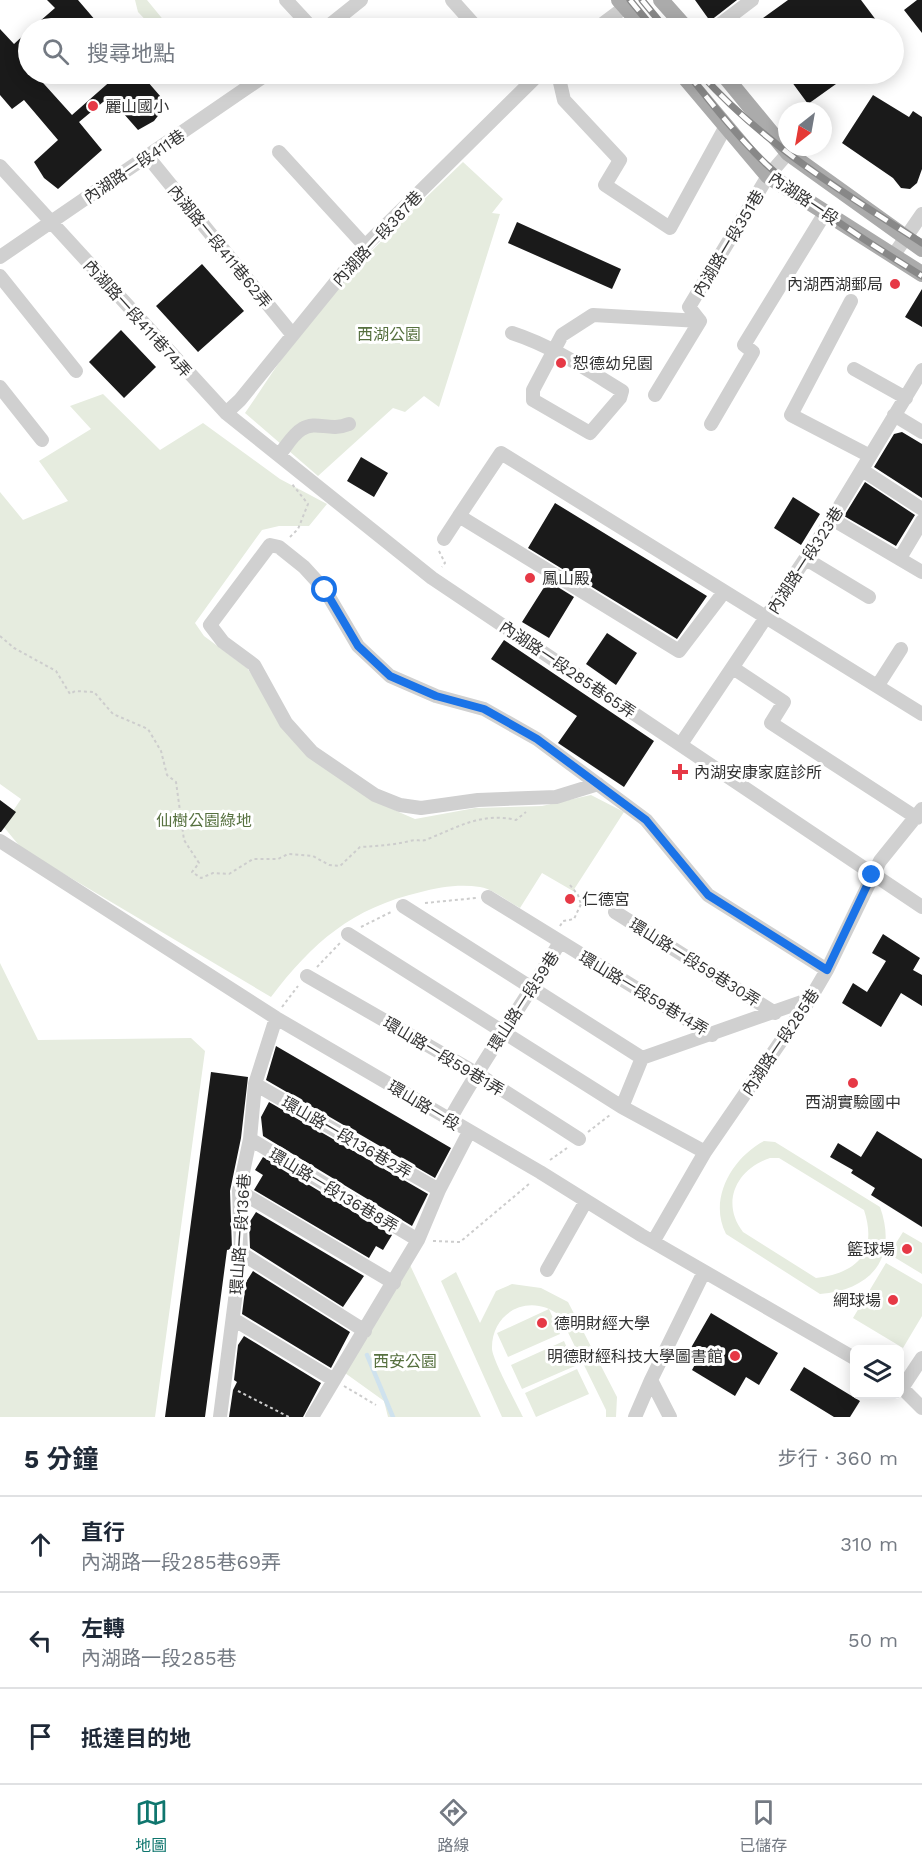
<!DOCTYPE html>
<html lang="zh-TW">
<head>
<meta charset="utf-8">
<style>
  :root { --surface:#fff; --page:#f6f6f7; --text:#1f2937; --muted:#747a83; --line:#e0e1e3; --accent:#0f766e }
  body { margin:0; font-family:"Work Sans","Noto Sans TC",sans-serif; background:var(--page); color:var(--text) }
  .controls { position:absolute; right:18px; bottom:18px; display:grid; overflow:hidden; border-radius:9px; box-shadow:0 3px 15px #0003 }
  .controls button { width:54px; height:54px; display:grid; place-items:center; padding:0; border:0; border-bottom:2px solid var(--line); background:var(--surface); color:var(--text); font:30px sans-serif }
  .compass { position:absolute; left:778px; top:102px; width:54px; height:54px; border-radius:50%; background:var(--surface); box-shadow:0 3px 15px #0003; rotate:211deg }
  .stop { position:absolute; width:18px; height:18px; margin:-14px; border:4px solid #1a73e8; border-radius:50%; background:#fff }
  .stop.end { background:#1a73e8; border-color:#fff; box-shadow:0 2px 6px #0008 }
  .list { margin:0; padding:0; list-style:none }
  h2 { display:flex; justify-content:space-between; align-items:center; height:78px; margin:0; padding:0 24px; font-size:26px }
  h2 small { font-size:20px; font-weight:400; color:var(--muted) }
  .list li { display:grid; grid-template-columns:39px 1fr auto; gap:18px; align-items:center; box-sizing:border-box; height:96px; padding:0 24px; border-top:2px solid var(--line) }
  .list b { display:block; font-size:22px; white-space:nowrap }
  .list p { margin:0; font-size:20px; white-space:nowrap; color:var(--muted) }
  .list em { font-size:20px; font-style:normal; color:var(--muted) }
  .icon { flex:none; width:33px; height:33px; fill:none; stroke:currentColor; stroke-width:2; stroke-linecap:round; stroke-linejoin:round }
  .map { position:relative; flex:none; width:922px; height:1417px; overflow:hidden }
  .search { position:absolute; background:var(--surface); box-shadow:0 3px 15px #0003; left:18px; right:18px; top:18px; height:66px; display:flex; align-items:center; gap:15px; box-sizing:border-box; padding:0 21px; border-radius:33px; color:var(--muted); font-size:22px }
  .sheet { height:366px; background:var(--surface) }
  nav { display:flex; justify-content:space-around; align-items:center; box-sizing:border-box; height:84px; border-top:2px solid var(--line); background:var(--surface); font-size:16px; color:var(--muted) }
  nav a { display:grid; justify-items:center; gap:3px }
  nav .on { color:var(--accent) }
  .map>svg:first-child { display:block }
  .green { fill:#e6ecdf; fill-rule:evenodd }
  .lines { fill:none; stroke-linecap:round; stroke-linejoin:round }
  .stream { stroke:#cfe2ee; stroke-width:4.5 }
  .building { fill:#1a1a1a }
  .path { stroke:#cdcdcd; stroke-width:2; stroke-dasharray:3 3; stroke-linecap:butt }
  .minor { stroke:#d0d0d0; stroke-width:14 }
  .major { stroke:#ababab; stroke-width:16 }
  .rail-casing { stroke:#888; stroke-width:7 }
  .rail { stroke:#fff; stroke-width:4.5; stroke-dasharray:14; stroke-linecap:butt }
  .route { stroke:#1a73e8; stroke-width:8 }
  .poi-dot { fill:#e63946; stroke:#fff; stroke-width:2 }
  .labels { text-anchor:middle; stroke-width:6; stroke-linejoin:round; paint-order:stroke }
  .poi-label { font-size:16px; fill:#333; stroke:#fff; text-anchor:start }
  .street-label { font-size:16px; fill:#333; stroke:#fff }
  .park-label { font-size:16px; fill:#56703f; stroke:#fff }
</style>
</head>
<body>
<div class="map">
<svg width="922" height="1417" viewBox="0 0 922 1417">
  <rect width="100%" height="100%" fill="#fff"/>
  <path class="green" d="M135,0H147L170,28H153L138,12Z
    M463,162L503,199L492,213L500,214L439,407L424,396L405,412L393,408L318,476L245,413C261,390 277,365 294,341C342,275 404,219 463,162Z
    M103,394L160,450L203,423L280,479L327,504L309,526H279L262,530L195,623L204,636L247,668L266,695L284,728L384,805L401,813L415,819L475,808L542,806L591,795L624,812L573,891L542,873L520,908C508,902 493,889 480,887C460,884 439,887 421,892C352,908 313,942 271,997L22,849L3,826L21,799L0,784V492L23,520L68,501L39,461L91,429L70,406Z
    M0,963L38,1040L191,1038L205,1051L155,1417H0Z
    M764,1141L775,1142L880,1207C898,1257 872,1290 820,1294L726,1234C708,1199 732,1158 764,1141ZM770,1158H779L864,1210C878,1253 857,1273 816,1278L743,1232C720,1202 737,1169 770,1158Z
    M903,1232L922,1243V1274L889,1254Z
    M886,1263L922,1284V1316L903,1348L853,1318Z
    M410,1265L481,1417H388L384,1401L345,1373Z
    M456,1272L480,1323L496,1291L512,1284L541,1288L568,1302L617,1397L616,1417H606V1410L560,1316C531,1292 491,1311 492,1349C493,1361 517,1404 523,1417H502L441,1281Z
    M549,1309L560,1334L508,1357L497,1333Z
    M564,1341L575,1366L522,1389L511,1365Z
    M577,1369L589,1394L536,1417L525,1393Z"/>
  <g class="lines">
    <path class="stream" d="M367,1355L393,1417"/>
  </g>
  <path class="building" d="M47,0H78L102,28H32L55,8Z
    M695,0H737L710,21Z
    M788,0H861L882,28H749Z
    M917,0H922V33L904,10Z
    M0,29L14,44L28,31V74H35L72,115L114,78L109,74H141L167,104L154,121L138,130L109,97L79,122L102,150L58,189L44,178L34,162L58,140L24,100L12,109L0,95Z
    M786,74H850L808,104Z
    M873,95L909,117L913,111L922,117V169L917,183L910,189L901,188L893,178L842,143Z
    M517,222L621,269L612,289L508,243Z
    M202,264L244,311L198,352L156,306Z
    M922,289V327L905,317Z
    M121,330L156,367L124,398L89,362Z
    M902,432L922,444V498L874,467L894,434Z
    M361,457L388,473L374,497L347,481Z
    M865,482L915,515L896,546L844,516Z
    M793,497L820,514L801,545L774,528Z
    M555,503L707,596L677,639L528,548Z
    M548,581L574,597L549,638L522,622Z
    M607,633L637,653L616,685L586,664Z
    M504,640L654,741L624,787L558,743L577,716L491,659Z
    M0,800L16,812L1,832H0Z
    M883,934L920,958L913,970L922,975V1006L901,993L881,1027L842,1003L853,983L867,992L886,961L872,953Z
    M276,1046L451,1148L435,1178L266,1080Z
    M211,1072L248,1077L241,1138L230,1191L232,1249L227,1250L205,1417H165Z
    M269,1102L428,1194L412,1226L263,1136L261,1117Z
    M877,1131L922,1159V1227L871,1195L875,1188L851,1173L853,1170L830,1157L838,1143L861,1157Z
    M263,1157L392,1235L383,1250L376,1246L369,1258L254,1190L263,1175L255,1170Z
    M256,1212L364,1276L343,1307L250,1248L249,1223Z
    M253,1271L350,1332L331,1368L242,1314L246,1282Z
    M711,1313L778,1353L759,1385L746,1377L735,1396L692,1370L698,1359L688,1353Z
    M244,1336L321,1383L303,1417H229L233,1390L237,1382L234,1380L238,1345Z
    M804,1367L860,1401L850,1417H834L790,1390Z"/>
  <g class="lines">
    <path class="path" d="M290,537L298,529L308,504L292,484
      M439,551L445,563L442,567
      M0,636L14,648L56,671L70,694L75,691L94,692L113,714L148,729L161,751L167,775L176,782L184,840L199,863L192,872L201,878L213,873L229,874L253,859H278L288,854L313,856L329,865L340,866L360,847C378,846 393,845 410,841C416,839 423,842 428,839C458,827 482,812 516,820L526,812
      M570,885L578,895L581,904
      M425,903L476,898
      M560,926L563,921L574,919L581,904L599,903L604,906
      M361,927L391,912
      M317,967L340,943
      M282,1007L298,986
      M588,1132L610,1115
      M550,1160L567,1148
      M433,1241L460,1242L529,1184
      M344,1386L376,1405
      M238,1391L289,1417"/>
    <path class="minor" d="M286,0L312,28
      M452,0L477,28
      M326,28L361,0
      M597,28L625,7
      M715,28L752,0
      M558,74L564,100L620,160L605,185L670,228L726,126
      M279,152L365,246
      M148,157L292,334
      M0,166L226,413L432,578L922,907
      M893,256L922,214
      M0,257L267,74
      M0,276L76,371
      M851,301L791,415L870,456
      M512,333C552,346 586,369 622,391L620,398L590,433L533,400V390L562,335L593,315L700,321
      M854,369L906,398
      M0,387L42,440
      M655,395L700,321L689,307L768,176L788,153
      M226,413L240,400L365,246L539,74
      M894,415L922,432
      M711,424L753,352L744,345L825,213
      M279,455C285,448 293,434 302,429C317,420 329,432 349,424
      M862,470L922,509
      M459,516L501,453L922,714
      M832,519L922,572
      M444,539L459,516L679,651L724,592
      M900,558L922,521
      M806,559L869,597
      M733,668L784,702L771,723L917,818
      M878,685L901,649
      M681,744L832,519L922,370
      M598,784L556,797L478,800L421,808L400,805L375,795L312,752L286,723L254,665L223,642L210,625L270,545L279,547L304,567L325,590L358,646L390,676L436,696L484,709L537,739L646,820L708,895L827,970
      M0,841L276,1018L540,1172L641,1235L854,1358
      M488,897L712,1035
      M403,906L642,1058
      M615,912L775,1013
      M348,934L622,1107L705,1152
      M307,976L476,1073L579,1139
      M255,1084L439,1190
      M622,1107L642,1058L810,999
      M449,1121C483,1059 524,1003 560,942
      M250,1139L418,1240
      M239,1191L394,1283
      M653,1242L705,1152L810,999L827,970L880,861L922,809
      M241,1253L365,1331
      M547,1270L586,1201
      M233,1319L334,1380
      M900,1386L922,1408
      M902,1388L922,1358
      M220,1417L241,1253L239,1191L250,1139L255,1084L276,1018
      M312,1417L418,1240L439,1190L469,1132
      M635,1417L651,1380
      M670,1417L651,1380L704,1272"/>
    <path class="major" d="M619,0L644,28
      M661,0L686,28
      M682,74L768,176L922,274
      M723,74L788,153L922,249"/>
    <defs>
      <path id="rail" d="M630,0L653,28
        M642,0L665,28
        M688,74C713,105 737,136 766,164C812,208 868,242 922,276
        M701,74C763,144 844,193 922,243"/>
    </defs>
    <use href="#rail" class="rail-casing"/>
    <use href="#rail" class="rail"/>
  </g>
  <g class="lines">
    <path class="route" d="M325,590L358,646L390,676L436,696L484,709L537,739L646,820L708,895L827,970L872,875"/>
  </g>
  <g class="poi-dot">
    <circle cx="93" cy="106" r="6"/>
    <circle cx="895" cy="284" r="6"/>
    <circle cx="561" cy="363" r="6"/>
    <circle cx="530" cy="578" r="6"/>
    <path d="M677 763h6v6h6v6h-6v6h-6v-6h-6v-6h6z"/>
    <circle cx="570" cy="899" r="6"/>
    <circle cx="853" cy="1083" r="6"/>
    <circle cx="907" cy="1249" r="6"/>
    <circle cx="893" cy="1300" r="6"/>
    <circle cx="542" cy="1323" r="6"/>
    <circle cx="735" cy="1356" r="6"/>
  </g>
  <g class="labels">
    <g class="poi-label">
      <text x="105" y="112">麗山國小</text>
      <text x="883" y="290" text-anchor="end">內湖西湖郵局</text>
      <text x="573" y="369">恕德幼兒園</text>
      <text x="542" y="584">鳳山殿</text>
      <text x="694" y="778">內湖安康家庭診所</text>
      <text x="582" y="905">仁德宮</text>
      <text x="853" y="1108" text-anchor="middle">西湖實驗國中</text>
      <text x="895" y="1255" text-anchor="end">籃球場</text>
      <text x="881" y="1306" text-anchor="end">網球場</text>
      <text x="554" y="1329">德明財經大學</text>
      <text x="723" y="1362" text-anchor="end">明德財經科技大學圖書館</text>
    </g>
    <g class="street-label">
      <text transform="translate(134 166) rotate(-34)" y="6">內湖路一段411巷</text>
      <text transform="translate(804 198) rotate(34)" y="6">內湖路一段</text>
      <text transform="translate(377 238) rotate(-47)" y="6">內湖路一段387巷</text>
      <text transform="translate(728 243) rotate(-59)" y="6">內湖路一段351巷</text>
      <text transform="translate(220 246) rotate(51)" y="6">內湖路一段411巷62弄</text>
      <text transform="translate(138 318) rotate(48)" y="6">內湖路一段411巷74弄</text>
      <text transform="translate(805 560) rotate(-57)" y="6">內湖路一段323巷</text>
      <text transform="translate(568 669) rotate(34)" y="6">內湖路一段285巷65弄</text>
      <text transform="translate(695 962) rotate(32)" y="6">環山路一段59巷30弄</text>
      <text transform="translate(644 993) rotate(31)" y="6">環山路一段59巷14弄</text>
      <text transform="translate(523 1001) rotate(-57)" y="6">環山路一段59巷</text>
      <text transform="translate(780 1042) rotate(-56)" y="6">內湖路一段285巷</text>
      <text transform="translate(444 1056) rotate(31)" y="6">環山路一段59巷1弄</text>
      <text transform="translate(424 1105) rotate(31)" y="6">環山路一段</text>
      <text transform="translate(347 1137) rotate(30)" y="6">環山路一段136巷2弄</text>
      <text transform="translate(334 1190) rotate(31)" y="6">環山路一段136巷8弄</text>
      <text transform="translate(240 1234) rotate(-86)" y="6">環山路一段136巷</text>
    </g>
    <g class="park-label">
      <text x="389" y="340">西湖公園</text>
      <text x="204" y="826">仙樹公園綠地</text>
      <text x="405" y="1367">西安公園</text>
    </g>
  </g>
</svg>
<div class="controls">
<button><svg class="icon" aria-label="layers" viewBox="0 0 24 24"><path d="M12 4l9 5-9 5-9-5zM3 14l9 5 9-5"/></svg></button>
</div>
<svg class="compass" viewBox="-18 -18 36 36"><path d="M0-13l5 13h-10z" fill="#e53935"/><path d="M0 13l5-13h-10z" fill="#747a83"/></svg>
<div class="stop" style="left:325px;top:590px"></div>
<div class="stop end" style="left:872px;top:875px"></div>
<div class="search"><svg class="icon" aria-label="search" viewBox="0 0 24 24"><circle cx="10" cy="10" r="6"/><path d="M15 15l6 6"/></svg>搜尋地點</div>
</div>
<section class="sheet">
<h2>5 分鐘<small>步行 · 360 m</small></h2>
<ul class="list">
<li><svg class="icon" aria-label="ahead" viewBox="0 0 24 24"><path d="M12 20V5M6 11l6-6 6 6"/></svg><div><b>直行</b><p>內湖路一段285巷69弄</p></div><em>310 m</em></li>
<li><svg class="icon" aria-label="left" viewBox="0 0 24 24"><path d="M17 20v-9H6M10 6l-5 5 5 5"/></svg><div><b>左轉</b><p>內湖路一段285巷</p></div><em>50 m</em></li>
<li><svg class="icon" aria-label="arrive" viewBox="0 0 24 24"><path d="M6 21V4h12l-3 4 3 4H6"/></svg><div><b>抵達目的地</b></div></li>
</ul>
</section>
<nav>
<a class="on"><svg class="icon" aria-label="map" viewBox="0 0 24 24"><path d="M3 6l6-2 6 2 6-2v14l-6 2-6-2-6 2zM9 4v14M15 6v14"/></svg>地圖</a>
<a><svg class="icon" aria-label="directions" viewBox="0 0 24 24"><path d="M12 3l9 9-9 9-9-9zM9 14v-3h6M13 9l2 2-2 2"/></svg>路線</a>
<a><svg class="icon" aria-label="saved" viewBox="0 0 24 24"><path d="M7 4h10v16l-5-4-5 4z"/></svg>已儲存</a>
</nav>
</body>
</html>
